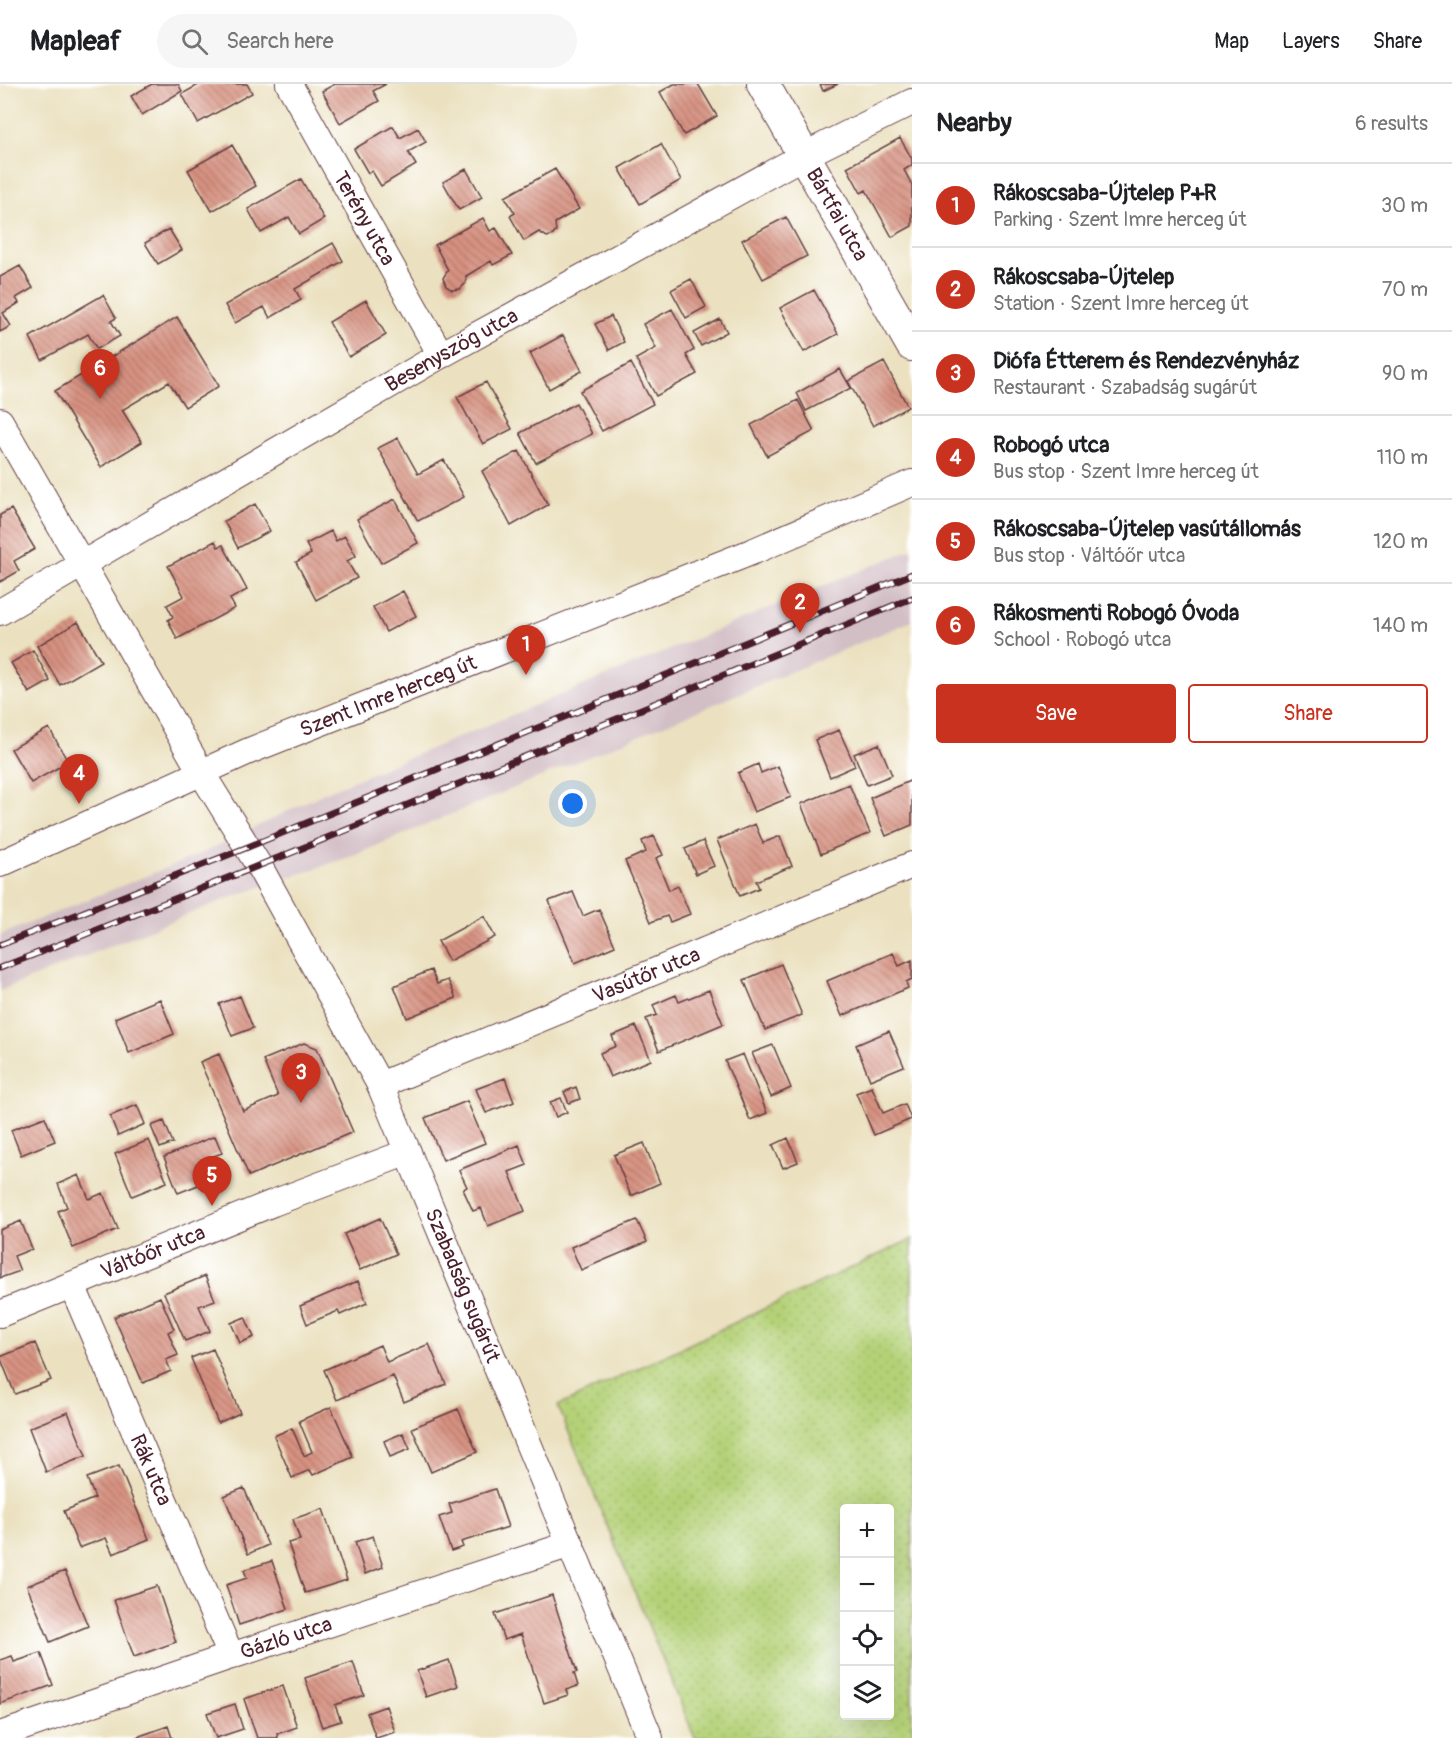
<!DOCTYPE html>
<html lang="en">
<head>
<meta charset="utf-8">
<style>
  :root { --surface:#fff; --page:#f6f6f6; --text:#202124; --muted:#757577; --line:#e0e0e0; --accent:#c8321e }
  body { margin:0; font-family:Pangolin,sans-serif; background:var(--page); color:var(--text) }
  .controls { position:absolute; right:18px; bottom:18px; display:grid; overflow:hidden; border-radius:6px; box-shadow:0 6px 24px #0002 }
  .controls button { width:54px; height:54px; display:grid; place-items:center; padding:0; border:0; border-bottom:2px solid var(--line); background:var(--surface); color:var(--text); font:30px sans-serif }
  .you { position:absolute; left:573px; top:720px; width:21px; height:21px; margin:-15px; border:4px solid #fff; border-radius:50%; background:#1a73e8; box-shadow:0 0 0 9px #1a73e833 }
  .badge { display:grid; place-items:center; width:39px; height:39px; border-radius:50%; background:var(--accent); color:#fff; font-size:20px; font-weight:700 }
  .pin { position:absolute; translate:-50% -50px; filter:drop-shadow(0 2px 3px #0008) }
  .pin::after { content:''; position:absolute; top:32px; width:21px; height:18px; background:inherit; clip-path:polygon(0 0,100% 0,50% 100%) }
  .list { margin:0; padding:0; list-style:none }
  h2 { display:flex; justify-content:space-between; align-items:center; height:78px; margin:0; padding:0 24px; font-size:26px }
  h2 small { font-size:20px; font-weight:400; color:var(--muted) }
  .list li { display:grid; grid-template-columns:39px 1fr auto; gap:18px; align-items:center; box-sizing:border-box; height:84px; padding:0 24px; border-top:2px solid var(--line) }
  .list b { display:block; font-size:22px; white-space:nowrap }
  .list p { margin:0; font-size:20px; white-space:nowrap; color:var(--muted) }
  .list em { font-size:20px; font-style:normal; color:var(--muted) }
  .actions { display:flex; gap:12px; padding:18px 24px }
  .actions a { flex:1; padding:14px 0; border:2px solid var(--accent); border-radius:6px; text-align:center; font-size:21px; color:var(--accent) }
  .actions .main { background:var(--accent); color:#fff }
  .icon { flex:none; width:33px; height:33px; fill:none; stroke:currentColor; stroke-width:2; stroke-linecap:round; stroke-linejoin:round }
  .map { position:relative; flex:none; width:912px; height:1654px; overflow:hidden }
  header { display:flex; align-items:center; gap:36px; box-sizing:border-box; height:84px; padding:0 30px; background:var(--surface); border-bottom:2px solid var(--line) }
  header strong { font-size:28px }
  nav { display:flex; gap:33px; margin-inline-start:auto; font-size:21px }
  .search { width:420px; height:54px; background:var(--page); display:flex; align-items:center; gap:15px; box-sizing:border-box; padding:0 21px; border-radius:33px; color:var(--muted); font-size:22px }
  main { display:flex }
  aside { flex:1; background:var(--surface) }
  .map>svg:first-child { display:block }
  .railway { fill:#d2bec5 }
  .park { fill:url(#park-dots); stroke:#7f7851; stroke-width:1.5; fill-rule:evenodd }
  .building { fill:url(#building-back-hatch) }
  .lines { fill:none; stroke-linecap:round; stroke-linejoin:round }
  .minor-casing { stroke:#623c41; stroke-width:28 }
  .tertiary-casing { stroke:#623c41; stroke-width:34 }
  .minor { stroke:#fff; stroke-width:26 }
  .tertiary { stroke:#fff; stroke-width:32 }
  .rail-casing { stroke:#4a1f2b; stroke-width:7 }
  .rail { stroke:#fff; stroke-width:4.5; stroke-dasharray:14; stroke-linecap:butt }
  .labels { text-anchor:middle; stroke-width:4.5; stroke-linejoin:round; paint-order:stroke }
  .street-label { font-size:21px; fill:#4a1f2b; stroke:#fff }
</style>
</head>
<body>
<header>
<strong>Mapleaf</strong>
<div class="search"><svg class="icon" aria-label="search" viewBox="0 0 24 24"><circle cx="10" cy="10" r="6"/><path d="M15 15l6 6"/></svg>Search here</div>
<nav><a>Map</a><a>Layers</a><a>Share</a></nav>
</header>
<main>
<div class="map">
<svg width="912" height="1654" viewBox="0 0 912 1654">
  <defs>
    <pattern id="park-dots" width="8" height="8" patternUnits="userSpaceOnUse" patternTransform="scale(1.5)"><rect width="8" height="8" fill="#b4d177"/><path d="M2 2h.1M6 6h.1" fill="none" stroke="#9cb367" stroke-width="1.8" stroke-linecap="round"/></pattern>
    <pattern id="building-back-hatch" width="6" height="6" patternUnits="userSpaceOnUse" patternTransform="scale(1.5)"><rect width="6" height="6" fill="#d79281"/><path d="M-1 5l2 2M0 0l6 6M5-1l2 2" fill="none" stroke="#b0776a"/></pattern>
  </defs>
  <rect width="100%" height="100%" fill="#fff"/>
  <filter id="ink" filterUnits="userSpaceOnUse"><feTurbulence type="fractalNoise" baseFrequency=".0167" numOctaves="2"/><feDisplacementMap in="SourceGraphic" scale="12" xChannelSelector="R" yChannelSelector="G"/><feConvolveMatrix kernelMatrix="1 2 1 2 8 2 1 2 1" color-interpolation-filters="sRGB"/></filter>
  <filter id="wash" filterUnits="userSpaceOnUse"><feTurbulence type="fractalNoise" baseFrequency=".008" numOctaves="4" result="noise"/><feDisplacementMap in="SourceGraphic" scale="24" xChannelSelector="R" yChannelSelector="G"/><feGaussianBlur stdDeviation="1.35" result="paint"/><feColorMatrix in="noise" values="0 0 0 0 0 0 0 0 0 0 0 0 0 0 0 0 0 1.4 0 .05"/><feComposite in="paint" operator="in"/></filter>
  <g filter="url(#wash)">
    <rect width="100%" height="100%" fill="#ebe1c0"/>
    <path class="railway" d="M912,465V537L352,772L226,815L0,907V851L203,769L324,709Z"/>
    <path class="park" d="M912,1155V1654H695L558,1322ZM844,1424H890V1632H844Z"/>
    <g id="blocks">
      <path class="building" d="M152,0H178L182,7L142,31L131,12Z
        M200,0H247L252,9L198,39L182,10Z
        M335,0H386L373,7L379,17L340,39L322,7Z
        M674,0H698L717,32L684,51L660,8Z
        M820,0H838L823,7Z
        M393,42L400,54L418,44L426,58L408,68L416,81L381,102L372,87L368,89L354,65Z
        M900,54L912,75V81L904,86L912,101V142L892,153L866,106L861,109L847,83Z
        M661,60L681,96L640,120L619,84Z
        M232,61L256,102L212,127L188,86Z
        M466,85L482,113L459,126L443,98Z
        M555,85L579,125L555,139L556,147L553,151L547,153L539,148L524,157L510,132L515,129L505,113Z
        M301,95L324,135L299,150L289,133L261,149L248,125Z
        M786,133L807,172L763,195L742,156Z
        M483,134L490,147L496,144L512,171L493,181L491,177L466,192V199L460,205L452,206L446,202L443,194L448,186L435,161Z
        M169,145L182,166L158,180L145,159Z
        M333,159L343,177L295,205L301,216L270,234L264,223L235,239L225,221Z
        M20,182L33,204L16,214L19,219L3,229L11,242L0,248V193Z
        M691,195L706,223L686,234L671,206Z
        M814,206L838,250L804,268L780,224Z
        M103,211L116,234L111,237L120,252L97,265L88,250L42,276L30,253Z
        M366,216L386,251L349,273L329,238Z
        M672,225L694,266L686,271L697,290L656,312L636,275L656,264L643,240Z
        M611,232L624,258L609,266L595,240Z
        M177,233L219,302L185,323L169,298L122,326L142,358L101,383L55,307Z
        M720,235L727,248L701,262L694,249Z
        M563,251L582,287L549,305L530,269Z
        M884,278L908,323L873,342L848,297Z
        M631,279L653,320L602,347L580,307Z
        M840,285L851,304L806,327L797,309Z
        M486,298L512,345L483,360L457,313Z
        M798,316L814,347L767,372L751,341Z
        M576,319L592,350L536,379L520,349Z
        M398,354L418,390L444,376L464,413L418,437L378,364Z
        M519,367L548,421L511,442L482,387Z
        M395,415L418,459L381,479L357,435Z
        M255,420L270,447L238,464L224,437Z
        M11,425L35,465L14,477L19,487L0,498V431Z
        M331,447L336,457L345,452L356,472L347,477L357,494L316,516L296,478L311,470L306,460Z
        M215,457L218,463L223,461L247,506L230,515L235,524L177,555L168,536L173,533L167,521L184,512L168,482Z
        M403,507L416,532L386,548L373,523Z
        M78,538L101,577L60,601L37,562Z
        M33,566L50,597L29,609L11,579Z
        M49,644L68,678L31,699L11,665Z
        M839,646L855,682L830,693L815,656Z
        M879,660L892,691L867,701L854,670Z
        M758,680L761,689L778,682L791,713L754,728L738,689Z
        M912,696V741L886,752L870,714Z
        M849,700L870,749L821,770L801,720Z
        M755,740L763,759L780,752L792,782L756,797L759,804L740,812L717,756Z
        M654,752L663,771L656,774L669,806L678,802L690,830L670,838L667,832L651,838L625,777L646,768L642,757Z
        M703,757L714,782L696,790L685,765Z
        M573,808L583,832L599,825L615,862L575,879L549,817Z
        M484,832L495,853L449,877L438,857Z
        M893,869L899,882L912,876V895L906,898L908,904L842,932L827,897Z
        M781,880L802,931L765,946L744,896Z
        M431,886L437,900L448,896L456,914L407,934L394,902Z
        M709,906L723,940L659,967L646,935L657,931L653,921L676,911L679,918Z
        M240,912L253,944L232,952L219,920Z
        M160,915L174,950L129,969L115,934Z
        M636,942L651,976L610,993L600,969L616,962L612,952Z
        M889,947L904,982L870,996L856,961Z
        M304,959L317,964L353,1048L249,1092L200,978L219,970L243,1027L278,1012L263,976Z
        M773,961L791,1004L771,1013L752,969Z
        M743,970L767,1029L750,1036L725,977Z
        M505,994L514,1018L486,1029L476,1005Z
        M576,1003L580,1015L569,1019L564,1008Z
        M872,1003L883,1029L905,1020L911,1035L874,1051L856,1009Z
        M561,1014L567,1028L556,1033L550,1018Z
        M467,1017L485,1059L443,1076L425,1034Z
        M137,1021L145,1040L118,1052L110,1032Z
        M45,1033L55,1057L21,1071L11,1046Z
        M164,1037L173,1059L160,1064L151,1042Z
        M215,1052L222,1069L208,1074L216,1094L178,1109L164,1073Z
        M788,1054L798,1078L783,1084L773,1061Z
        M149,1056L167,1098L132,1112L115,1070Z
        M644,1059L660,1099L631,1112L614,1071Z
        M519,1061L527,1081L509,1088L525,1127L488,1142L481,1124L473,1127L463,1105L467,1103L459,1086Z
        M79,1091L89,1115L103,1109L118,1145L73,1164L58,1127L67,1123L58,1100Z
        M380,1134L396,1170L360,1186L344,1150Z
        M637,1136L647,1158L581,1186L571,1163Z
        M21,1137L32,1165L14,1172L20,1187L0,1194V1146Z
        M205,1192L215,1216L199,1222L210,1247L185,1257L164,1209Z
        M358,1197L367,1219L340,1231L338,1227L307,1240L300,1222Z
        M160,1213L174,1245L168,1248L178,1271L166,1276L171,1287L143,1299L114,1233Z
        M245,1233L254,1253L240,1259L231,1239Z
        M35,1259L51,1296L15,1310L0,1273Z
        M429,1260L446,1300L404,1318L393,1292L337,1316L324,1286L380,1261L387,1278Z
        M213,1265L240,1329L218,1339L191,1274Z
        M331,1323L353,1373L313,1391L310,1386L292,1394L274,1352L292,1344L304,1372L312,1368L299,1337Z
        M458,1325L477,1368L431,1388L412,1344Z
        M68,1328L86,1372L46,1388L29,1344Z
        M403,1349L410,1365L390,1373L384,1357Z
        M119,1382L149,1455L113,1470L106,1454L79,1464L64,1427L95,1414L87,1394Z
        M244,1404L268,1461L248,1470L224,1412Z
        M495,1405L508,1443L461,1458L463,1463L451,1467L439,1433L452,1429L449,1420Z
        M323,1425L347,1496L305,1509L288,1459L300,1456L293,1435Z
        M373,1452L383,1483L365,1490L355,1458Z
        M272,1477L288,1525L239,1541L226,1501L247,1494L244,1486Z
        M65,1487L88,1542L50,1558L27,1502Z
        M157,1502L176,1558L134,1573L114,1516Z
        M552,1511L577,1588L574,1589L578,1602L566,1606L568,1611L544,1619L521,1550L504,1556L495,1530Z
        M41,1569L53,1601L0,1620V1576L12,1572L14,1578Z
        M449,1576L458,1602L426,1613L417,1587Z
        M353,1578L364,1611L335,1621L341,1637L322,1643L305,1594Z
        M283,1602L297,1643L277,1650L278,1654H257L244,1615Z
        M235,1620L243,1645L216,1654L207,1629Z
        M386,1622L395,1648L376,1654L367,1629Z
        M168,1642L172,1654H134Z"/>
    </g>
  </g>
  <g filter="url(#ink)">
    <use href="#blocks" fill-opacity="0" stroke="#623c41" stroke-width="1.5"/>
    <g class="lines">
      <defs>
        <g id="minor">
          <path id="s1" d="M289,0L441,271"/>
          <path id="s2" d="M0,337L201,688L259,782L380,1001L650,1654"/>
          <path id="s3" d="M0,528L441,271L803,72L912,18"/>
          <path id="s4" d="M0,780L249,667L754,467L912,399"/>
          <path id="s5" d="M380,1001L912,781"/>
          <path id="s6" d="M72,1201L231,1572"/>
          <path id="s7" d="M0,1230L273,1119L408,1068"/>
          <path id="s8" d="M0,1651L231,1572L571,1460"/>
        </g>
        <g id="tertiary">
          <path id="s9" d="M763,0L912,261"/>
        </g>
      </defs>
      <use href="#minor" class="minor-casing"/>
      <use href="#tertiary" class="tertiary-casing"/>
      <use href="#minor" class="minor"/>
      <use href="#tertiary" class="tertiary"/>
      <defs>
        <path id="rail" d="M0,861L248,763L912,490
          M0,884L283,772L912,514"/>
      </defs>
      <use href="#rail" class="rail-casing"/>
      <use href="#rail" class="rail"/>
    </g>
  </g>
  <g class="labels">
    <g class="street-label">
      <text dy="7" stroke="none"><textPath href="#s9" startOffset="150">Bártfai utca</textPath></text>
      <text dy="7" stroke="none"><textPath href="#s1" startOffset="154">Terény utca</textPath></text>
      <text dy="7" stroke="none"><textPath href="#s3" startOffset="522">Besenyszög utca</textPath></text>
      <text dy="7" stroke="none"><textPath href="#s4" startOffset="423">Szent Imre herceg út</textPath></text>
      <text dy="7" stroke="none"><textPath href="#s5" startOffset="288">Vasútőr utca</textPath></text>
      <text dy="7" stroke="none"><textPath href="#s7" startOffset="165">Váltóőr utca</textPath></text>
      <text dy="7" stroke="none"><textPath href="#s2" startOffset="982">Szabadság sugárút</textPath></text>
      <text dy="7" stroke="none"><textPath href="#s6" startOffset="201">Rák utca</textPath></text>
      <text dy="7" stroke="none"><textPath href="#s8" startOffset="302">Gázló utca</textPath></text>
    </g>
  </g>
</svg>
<div class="controls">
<button>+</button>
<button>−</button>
<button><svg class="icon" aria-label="locate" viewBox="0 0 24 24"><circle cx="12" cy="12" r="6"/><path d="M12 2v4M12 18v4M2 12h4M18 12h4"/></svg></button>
<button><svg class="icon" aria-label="layers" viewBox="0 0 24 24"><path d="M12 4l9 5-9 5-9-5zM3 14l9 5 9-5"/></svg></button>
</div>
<div class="you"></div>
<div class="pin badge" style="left:526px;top:591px">1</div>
<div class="pin badge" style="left:800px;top:549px">2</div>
<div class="pin badge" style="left:301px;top:1019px">3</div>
<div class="pin badge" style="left:79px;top:720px">4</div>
<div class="pin badge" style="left:212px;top:1122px">5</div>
<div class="pin badge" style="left:100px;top:315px">6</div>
</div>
<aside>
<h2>Nearby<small>6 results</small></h2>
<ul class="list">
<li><span class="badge">1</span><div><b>Rákoscsaba-Újtelep P+R</b><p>Parking · Szent Imre herceg út</p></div><em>30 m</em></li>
<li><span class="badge">2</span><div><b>Rákoscsaba-Újtelep</b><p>Station · Szent Imre herceg út</p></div><em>70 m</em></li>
<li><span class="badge">3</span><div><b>Diófa Étterem és Rendezvényház</b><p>Restaurant · Szabadság sugárút</p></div><em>90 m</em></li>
<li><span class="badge">4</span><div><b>Robogó utca</b><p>Bus stop · Szent Imre herceg út</p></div><em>110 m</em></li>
<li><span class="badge">5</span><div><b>Rákoscsaba-Újtelep vasútállomás</b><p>Bus stop · Váltóőr utca</p></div><em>120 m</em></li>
<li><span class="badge">6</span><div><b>Rákosmenti Robogó Óvoda</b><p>School · Robogó utca</p></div><em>140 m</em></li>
</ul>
<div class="actions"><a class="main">Save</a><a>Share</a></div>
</aside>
</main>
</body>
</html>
